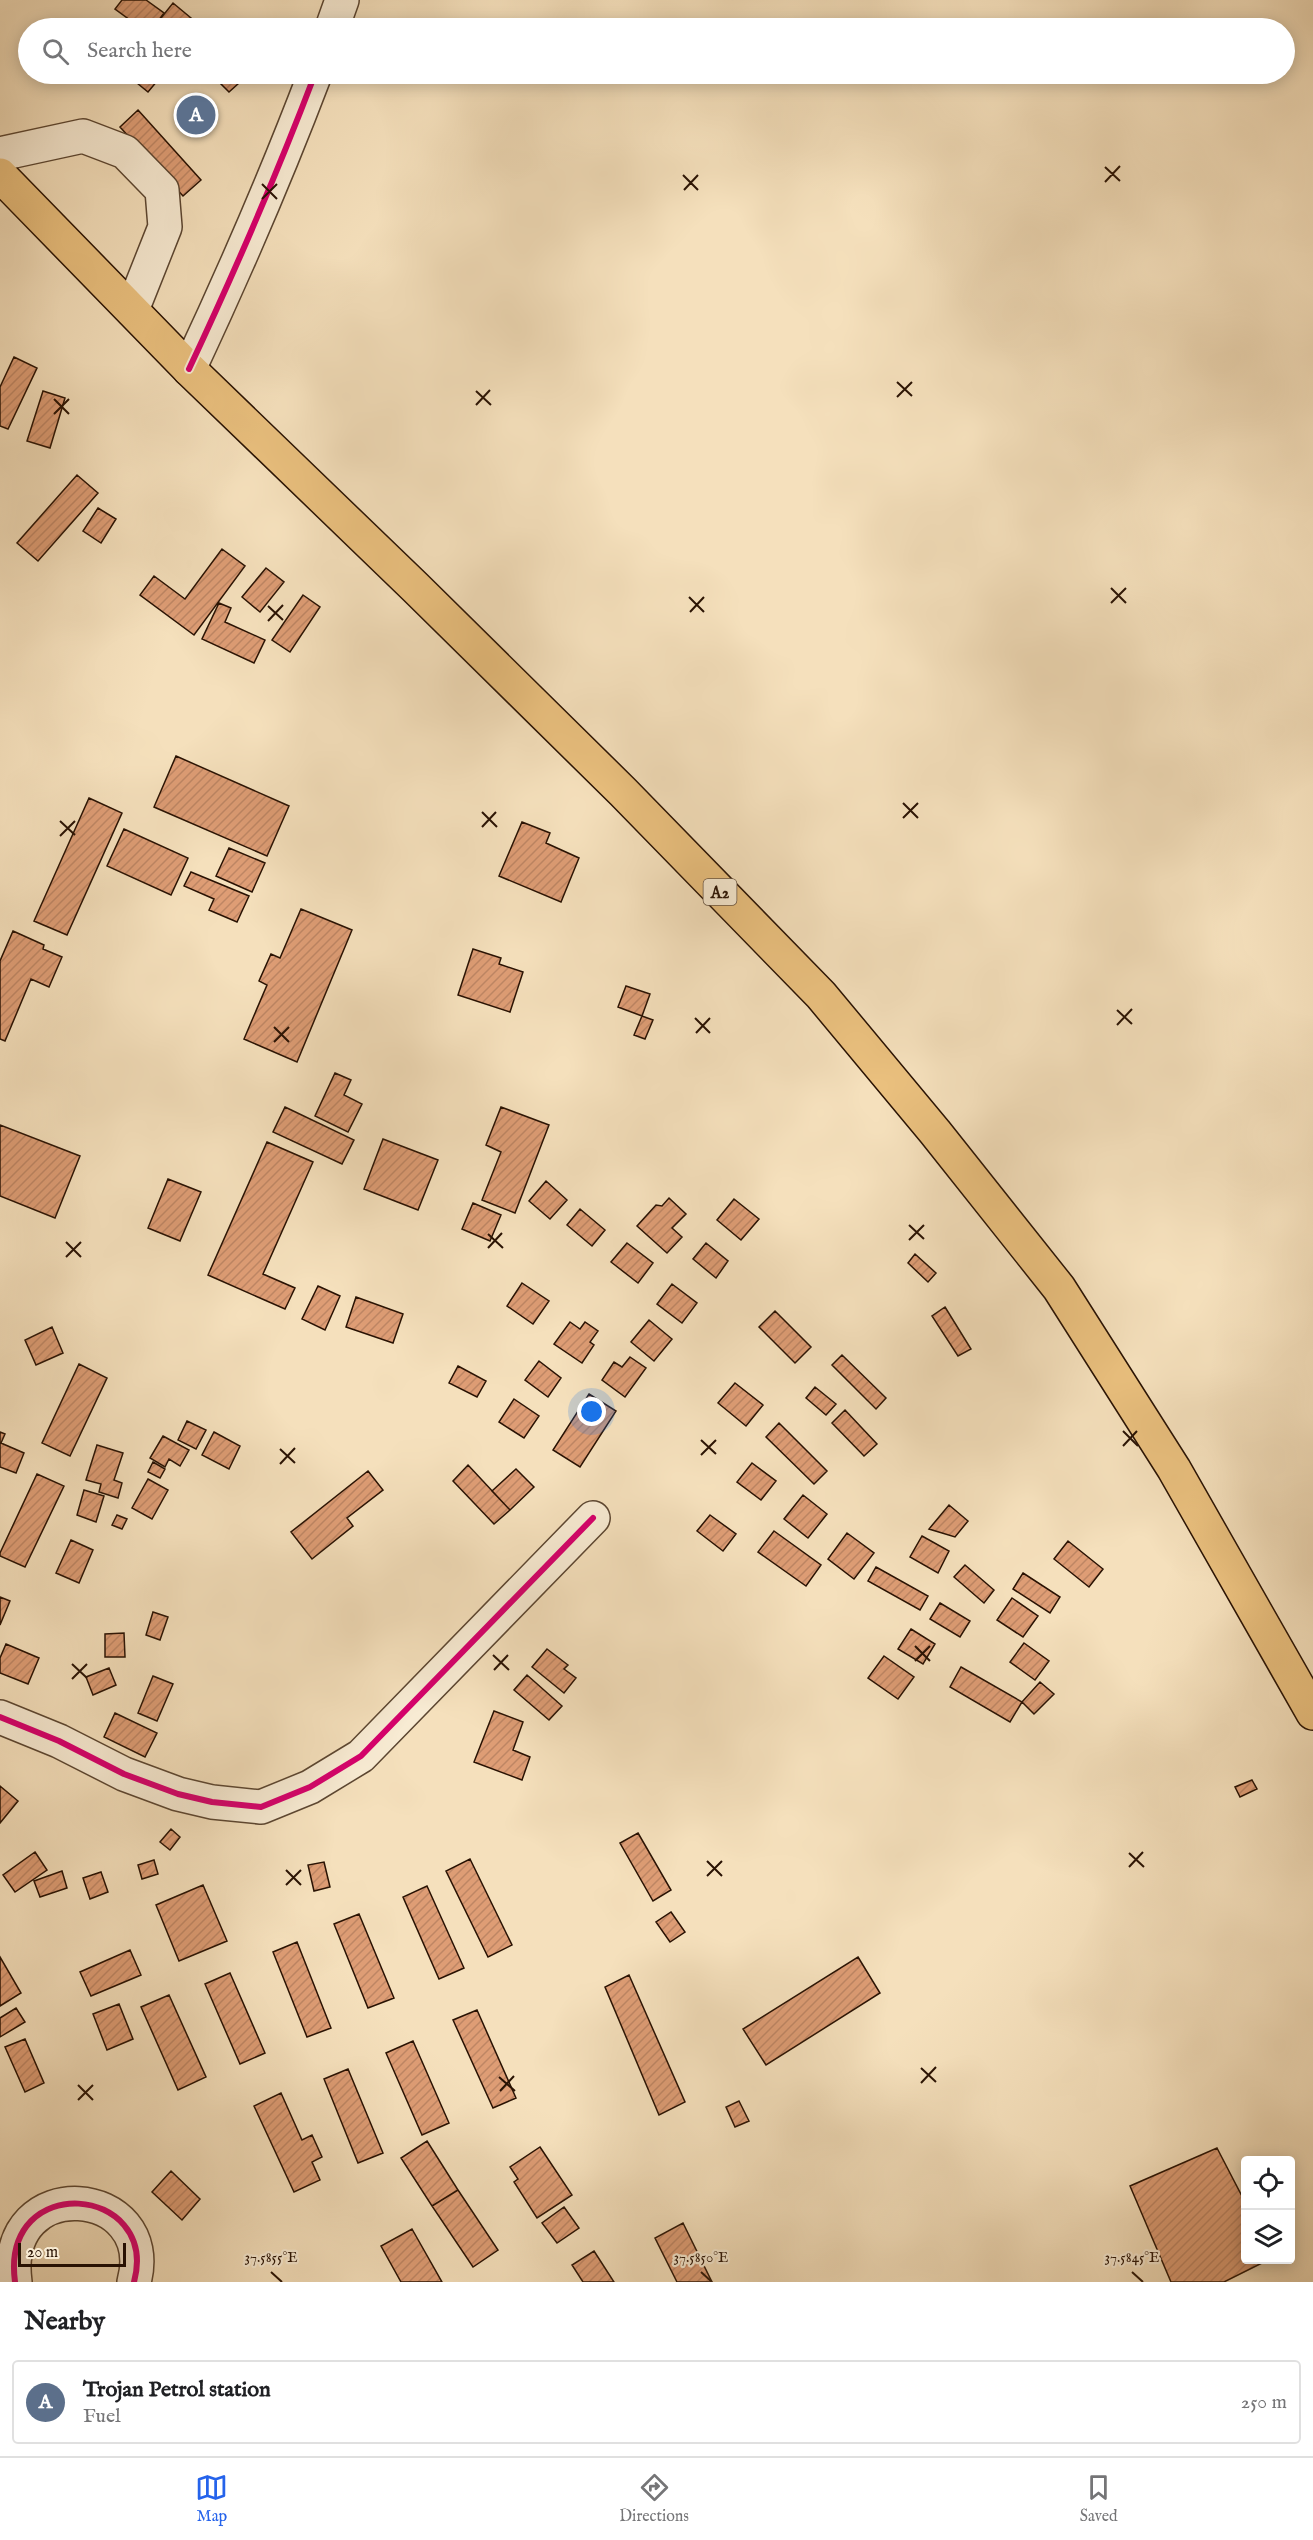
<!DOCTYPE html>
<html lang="en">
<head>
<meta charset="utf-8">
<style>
  :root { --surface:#fff; --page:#f6f6f6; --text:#202124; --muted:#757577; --line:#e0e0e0; --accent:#2563eb }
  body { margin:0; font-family:"IM FELL English",serif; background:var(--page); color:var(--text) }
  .controls { position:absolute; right:18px; bottom:18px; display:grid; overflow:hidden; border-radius:6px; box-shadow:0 3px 15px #0003 }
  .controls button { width:54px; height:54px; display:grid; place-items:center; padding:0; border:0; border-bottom:2px solid var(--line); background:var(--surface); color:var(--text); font:30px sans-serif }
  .scale { position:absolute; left:18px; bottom:15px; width:108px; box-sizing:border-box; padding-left:6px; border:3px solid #291203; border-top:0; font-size:16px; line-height:21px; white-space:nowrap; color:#291203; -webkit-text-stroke:4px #f8ebd3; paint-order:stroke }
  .you { position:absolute; left:592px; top:1412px; width:21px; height:21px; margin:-15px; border:4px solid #fff; border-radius:50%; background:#1a73e8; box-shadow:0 0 0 9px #1a73e833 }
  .badge { display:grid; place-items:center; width:39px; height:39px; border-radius:50%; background:var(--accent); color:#fff; font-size:20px; font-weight:700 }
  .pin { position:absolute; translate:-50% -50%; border:3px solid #fff; box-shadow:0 2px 6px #0006 }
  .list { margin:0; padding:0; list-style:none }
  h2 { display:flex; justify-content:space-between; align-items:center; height:78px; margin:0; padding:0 24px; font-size:26px }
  h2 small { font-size:20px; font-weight:400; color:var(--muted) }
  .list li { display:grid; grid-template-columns:39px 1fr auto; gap:18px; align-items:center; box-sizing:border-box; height:84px; margin:0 12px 12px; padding:0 12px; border:2px solid var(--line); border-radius:6px }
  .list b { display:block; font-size:22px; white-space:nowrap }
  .list p { margin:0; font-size:20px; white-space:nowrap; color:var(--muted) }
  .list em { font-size:20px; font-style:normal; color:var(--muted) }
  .icon { flex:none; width:33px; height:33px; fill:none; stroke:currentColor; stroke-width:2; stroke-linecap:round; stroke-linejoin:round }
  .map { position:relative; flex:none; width:1313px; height:2282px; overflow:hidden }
  .search { position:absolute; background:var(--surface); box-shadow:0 3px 15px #0003; left:18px; right:18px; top:18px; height:66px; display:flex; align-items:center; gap:15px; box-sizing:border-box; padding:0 21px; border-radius:33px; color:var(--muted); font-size:22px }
  .sheet { height:174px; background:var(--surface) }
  nav { display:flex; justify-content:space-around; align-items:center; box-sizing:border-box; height:84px; border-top:2px solid var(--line); background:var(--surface); font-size:16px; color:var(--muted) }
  nav a { display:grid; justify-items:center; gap:3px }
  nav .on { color:var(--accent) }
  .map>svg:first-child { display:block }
  .building { fill:url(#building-hatch); stroke:#291203; stroke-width:1.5 }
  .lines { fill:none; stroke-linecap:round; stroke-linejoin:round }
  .minor-casing { stroke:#5c4631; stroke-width:36 }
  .highway-casing { stroke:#291203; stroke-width:36 }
  .minor { stroke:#f8ebd3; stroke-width:33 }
  .highway { stroke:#eac07e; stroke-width:33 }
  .cycleway-casing { stroke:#f8ebd3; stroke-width:10 }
  .cycleway { stroke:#d6006c; stroke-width:6 }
  .ticks { fill:none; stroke:#291203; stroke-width:2 }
  .labels { text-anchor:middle; stroke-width:4.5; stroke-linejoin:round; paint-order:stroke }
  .shield { fill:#f8ebd3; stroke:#675341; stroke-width:1.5 }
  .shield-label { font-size:16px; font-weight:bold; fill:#291203 }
  .ticks-label { font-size:15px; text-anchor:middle; fill:#291203; stroke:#f8ebd3; stroke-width:4.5; stroke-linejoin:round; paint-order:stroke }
</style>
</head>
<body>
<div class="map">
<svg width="1313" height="2282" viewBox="0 0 1313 2282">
  <defs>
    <pattern id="building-hatch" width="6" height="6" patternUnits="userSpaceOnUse" patternTransform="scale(1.5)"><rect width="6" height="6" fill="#de9d75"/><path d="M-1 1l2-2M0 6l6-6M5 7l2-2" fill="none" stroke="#be8664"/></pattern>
  </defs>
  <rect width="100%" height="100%" fill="#f5e0bc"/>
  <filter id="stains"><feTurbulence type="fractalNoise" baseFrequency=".00333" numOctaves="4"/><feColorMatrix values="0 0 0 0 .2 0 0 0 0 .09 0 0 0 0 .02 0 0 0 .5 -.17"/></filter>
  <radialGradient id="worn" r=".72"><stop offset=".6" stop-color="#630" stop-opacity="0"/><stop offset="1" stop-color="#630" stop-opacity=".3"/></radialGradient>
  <path class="building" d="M122,0H146L164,13L153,28H141L115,9Z
    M173,3L203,28H153Z
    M126,74H163L148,92Z
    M218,74H249L229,92L214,77Z
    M138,110L201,180L183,196L120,127Z
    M14,357L37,368L8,429L0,426V387Z
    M43,391L65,398L50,448L27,441Z
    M77,475L98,493L38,561L17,543Z
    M98,508L116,519L101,543L83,531Z
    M222,549L245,566L194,635L140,595L154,576L185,599Z
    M266,568L284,582L260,612L242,597Z
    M303,595L320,607L290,652L272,640Z
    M219,603L231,608L225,622L265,640L254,663L202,639Z
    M176,756L289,806L267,856L154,807Z
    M89,798L122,813L67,935L34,921Z
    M522,822L550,833L546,843L579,858L561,902L499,876Z
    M124,829L188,858L171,895L107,866Z
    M229,848L265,863L252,892L216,876Z
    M191,872L249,896L237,922L209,910L214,899L184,886Z
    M301,909L352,930L297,1062L244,1039L267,985L259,981L271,954L280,958Z
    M13,931L44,945L43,949L62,957L49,987L31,979L5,1041L0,1039V961Z
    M473,949L501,958L499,964L523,972L510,1012L458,995Z
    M626,986L650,994L642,1016L618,1007Z
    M642,1016L653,1020L645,1039L634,1035Z
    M335,1073L351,1080L344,1095L362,1104L348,1132L315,1116Z
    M285,1107L354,1140L342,1164L273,1132Z
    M501,1107L549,1125L515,1213L482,1200L501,1152L486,1145Z
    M0,1125L80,1156L55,1218L0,1196Z
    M383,1139L438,1160L418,1210L364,1189Z
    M267,1142L313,1162L263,1274L295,1288L285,1309L208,1275Z
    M168,1179L201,1192L180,1241L148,1228Z
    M546,1181L567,1200L550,1219L529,1201Z
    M669,1198L686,1214L672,1228L682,1237L667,1253L637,1226L656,1205L662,1206Z
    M734,1199L759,1219L741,1240L717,1220Z
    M473,1203L501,1215L490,1241L462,1229Z
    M580,1209L605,1230L592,1246L567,1225Z
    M627,1243L653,1263L638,1283L611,1262Z
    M706,1243L728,1261L716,1278L693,1259Z
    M915,1254L936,1273L928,1282L908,1263Z
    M522,1283L549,1301L533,1324L507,1306Z
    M672,1284L697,1303L682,1323L657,1304Z
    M318,1286L340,1296L325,1330L302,1319Z
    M356,1297L403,1314L393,1343L346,1327Z
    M945,1307L971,1349L958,1356L932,1316Z
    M775,1311L811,1347L795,1363L759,1327Z
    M649,1320L672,1339L654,1361L631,1342Z
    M570,1322L580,1329L585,1322L598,1331L590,1342L594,1345L582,1363L554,1344Z
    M52,1327L63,1353L36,1365L25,1340Z
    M842,1355L886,1398L876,1409L832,1365Z
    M630,1357L646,1368L625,1397L602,1380L614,1362L622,1367Z
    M539,1361L561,1378L548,1397L525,1380Z
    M79,1364L107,1378L70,1456L42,1443Z
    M458,1366L486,1381L477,1397L449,1383Z
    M735,1383L763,1405L746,1426L718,1403Z
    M815,1387L836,1404L826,1415L806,1398Z
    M589,1394L616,1411L580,1467L553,1450Z
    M514,1399L539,1416L524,1438L499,1422Z
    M845,1410L877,1444L864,1456L832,1423Z
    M187,1421L206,1430L196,1449L178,1440Z
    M779,1423L827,1471L814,1484L766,1437Z
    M0,1432L5,1434L1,1443L24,1453L16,1473L0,1467Z
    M214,1432L240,1446L229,1469L202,1455Z
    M163,1436L189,1450L180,1466L169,1459L165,1467L150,1458Z
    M97,1445L123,1453L114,1480L122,1483L118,1498L99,1492L101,1484L86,1480Z
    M153,1462L165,1469L160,1478L148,1472Z
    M752,1463L776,1481L761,1500L737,1482Z
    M468,1465L510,1510L494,1524L453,1481Z
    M516,1469L534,1487L510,1510L492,1491Z
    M368,1471L383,1490L347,1518L353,1526L312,1559L291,1532Z
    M37,1474L64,1486L25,1567L0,1556V1553Z
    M148,1479L168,1490L152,1519L132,1508Z
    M84,1490L104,1496L96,1522L77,1515Z
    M803,1495L827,1514L808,1538L784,1519Z
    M949,1505L968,1521L955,1537L929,1529Z
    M117,1515L127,1519L122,1529L112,1525Z
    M710,1515L736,1534L723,1551L697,1531Z
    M774,1531L821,1565L806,1586L758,1552Z
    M847,1533L874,1553L854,1579L828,1559Z
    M922,1536L949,1551L938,1573L910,1557Z
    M71,1540L93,1550L79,1583L56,1573Z
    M1068,1541L1103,1569L1089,1587L1054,1559Z
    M965,1565L994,1590L984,1603L954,1577Z
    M876,1567L928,1596L920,1610L868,1581Z
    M1023,1573L1060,1597L1050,1613L1013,1589Z
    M0,1597L10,1601L0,1625Z
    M1012,1598L1038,1616L1023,1637L997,1620Z
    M940,1603L970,1621L960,1637L930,1619Z
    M153,1612L168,1617L160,1640L146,1635Z
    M911,1629L935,1644L923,1664L898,1649Z
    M124,1633L125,1657H105V1634Z
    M1024,1643L1049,1661L1035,1680L1010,1662Z
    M6,1644L39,1658L28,1684L0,1673V1658Z
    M547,1649L568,1665L564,1669L576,1678L564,1693L532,1667Z
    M884,1656L914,1677L898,1699L868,1678Z
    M961,1667L1022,1702L1010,1722L950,1687Z
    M109,1668L116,1685L93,1695L86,1677Z
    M527,1675L562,1706L549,1720L514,1690Z
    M153,1676L173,1684L157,1721L138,1713Z
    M1040,1682L1054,1694L1034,1714L1022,1702Z
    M494,1711L523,1722L513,1750L530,1757L522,1780L474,1762Z
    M115,1713L157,1733L145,1757L104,1737Z
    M1252,1780L1257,1789L1240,1797L1235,1787Z
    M0,1786L18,1801L0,1823Z
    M171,1829L180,1837L170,1850L160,1842Z
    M638,1833L671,1890L653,1901L620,1843Z
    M35,1852L47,1870L15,1892L3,1875Z
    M470,1859L512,1945L488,1957L446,1871Z
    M154,1860L158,1874L142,1879L138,1865Z
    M324,1862L330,1887L314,1891L308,1865Z
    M62,1871L67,1888L40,1897L34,1881Z
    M101,1872L108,1892L90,1899L83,1878Z
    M203,1885L227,1941L179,1961L156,1905Z
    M427,1886L464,1968L439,1979L403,1897Z
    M671,1912L685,1932L670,1942L656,1922Z
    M359,1914L394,1998L368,2008L334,1924Z
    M297,1942L331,2028L307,2037L273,1952Z
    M130,1950L141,1975L91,1996L80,1972Z
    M0,1957L21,1993L0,2006Z
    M858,1957L880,1993L766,2065L743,2029Z
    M230,1973L265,2053L240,2064L205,1984Z
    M629,1975L685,2102L659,2115L605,1987Z
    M169,1995L206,2077L178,2090L141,2007Z
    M119,2004L133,2039L107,2050L93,2014Z
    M16,2008L25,2022L0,2037V2018Z
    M477,2010L516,2098L493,2108L453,2020Z
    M25,2039L44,2083L25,2092L5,2047Z
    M413,2041L449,2123L422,2135L386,2053Z
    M348,2069L383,2153L358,2163L324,2079Z
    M281,2093L302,2140L312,2135L322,2157L312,2162L320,2180L294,2192L254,2106Z
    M739,2101L749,2121L735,2127L726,2107Z
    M427,2141L458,2190L432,2206L401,2158Z
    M540,2147L572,2195L537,2218L514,2182L518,2179L510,2167Z
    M1217,2148L1246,2204V2260H1268L1224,2282H1171L1130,2186Z
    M171,2171L200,2199L182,2220L152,2192Z
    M458,2190L498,2250L473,2267L432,2206Z
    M564,2207L579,2228L557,2243L542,2223Z
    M683,2223L712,2282H677L655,2238Z
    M412,2229L442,2282H401L381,2246Z
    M594,2251L614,2282H583L572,2265Z"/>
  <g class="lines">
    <defs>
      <path id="minor" d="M332,28L342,0
        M0,154L83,136L125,152L162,190L165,227L132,310
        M189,369C235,271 277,174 315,74
        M0,1717L59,1741L124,1774L178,1794L212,1802L261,1807L310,1787L361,1756L593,1518
        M15,2282C0,2170 160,2185 134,2282"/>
      <path id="highway" d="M0,175L189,369L415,587L623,792L821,995L935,1132L1059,1288L1174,1469L1313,1713"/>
    </defs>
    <use href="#minor" class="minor-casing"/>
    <use href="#highway" class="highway-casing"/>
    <use href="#minor" class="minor"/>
    <use href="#highway" class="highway"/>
    <defs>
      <path id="cycleway" d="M189,369C235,271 277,174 315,74
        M0,1717L59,1741L124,1774L178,1794L212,1802L261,1807L310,1787L361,1756L593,1518
        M15,2282C0,2170 160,2185 134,2282"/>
    </defs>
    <use href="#cycleway" class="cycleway-casing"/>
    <use href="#cycleway" class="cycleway"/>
  </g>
  <path class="ticks" d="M1105,167L1120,181M683,175L698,190M1105,182L1120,166M262,184L277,199M684,190L698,175M262,199L277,184M897,382L912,396M476,391L491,405M897,397L912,382M54,399L69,414M476,405L490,390M54,414L69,399M1111,588L1126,603M689,597L704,612M1111,603L1126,588M268,606L283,620M690,612L704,597M268,621L283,605M903,803L918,818M482,812L497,827M903,818L918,803M60,821L75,835M482,827L496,812M60,836L75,821M1117,1010L1132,1024M695,1018L710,1033M1117,1025L1132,1009M274,1027L289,1042M696,1033L710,1018M274,1042L289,1027M909,1225L924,1239M488,1234L503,1248M909,1240L924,1225M66,1242L81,1257M488,1248L502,1233M66,1257L81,1242M1123,1431L1138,1446M701,1440L716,1454M1123,1446L1137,1431M280,1449L295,1463M701,1455L716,1440M280,1464L295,1448M915,1646L930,1661M493,1655L509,1670M915,1661L930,1646M72,1664L87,1678M494,1670L508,1655M72,1679L87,1664M1129,1853L1144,1867M707,1861L722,1876M1129,1867L1143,1852M286,1870L301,1885M707,1876L722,1861M286,1885L301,1870M921,2068L936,2082M499,2077L515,2091M921,2083L936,2067M78,2085L93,2100M500,2091L514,2076M78,2100L93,2085M271,2272L282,2282M701,2272L712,2282M1132,2272L1143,2282"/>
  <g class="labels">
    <rect class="shield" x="703.5" y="879" width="33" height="26" rx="4.5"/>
    <g class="shield-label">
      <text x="720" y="898">A2</text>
    </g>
  </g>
  <g class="ticks-label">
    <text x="271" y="2262">37.5855°E</text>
    <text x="701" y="2262">37.5850°E</text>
    <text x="1132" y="2262">37.5845°E</text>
  </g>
  <rect width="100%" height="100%" filter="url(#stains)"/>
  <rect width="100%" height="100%" fill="url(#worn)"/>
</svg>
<div class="controls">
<button><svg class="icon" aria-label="locate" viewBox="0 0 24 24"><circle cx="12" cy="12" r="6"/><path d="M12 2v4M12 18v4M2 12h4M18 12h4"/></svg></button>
<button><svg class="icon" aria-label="layers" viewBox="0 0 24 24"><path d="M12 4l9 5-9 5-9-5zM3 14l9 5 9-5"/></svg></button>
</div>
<div class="scale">20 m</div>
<div class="you"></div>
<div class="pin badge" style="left:196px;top:115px;background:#5c6f8a">A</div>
<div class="search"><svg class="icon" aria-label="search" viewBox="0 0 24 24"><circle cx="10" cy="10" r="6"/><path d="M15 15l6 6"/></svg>Search here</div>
</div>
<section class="sheet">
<h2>Nearby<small></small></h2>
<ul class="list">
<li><span class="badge" style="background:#5c6f8a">A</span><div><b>Trojan Petrol station</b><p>Fuel</p></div><em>250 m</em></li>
</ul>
</section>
<nav>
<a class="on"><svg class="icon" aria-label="map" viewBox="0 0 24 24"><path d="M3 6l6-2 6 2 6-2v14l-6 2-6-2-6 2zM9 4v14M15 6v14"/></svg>Map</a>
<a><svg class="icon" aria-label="directions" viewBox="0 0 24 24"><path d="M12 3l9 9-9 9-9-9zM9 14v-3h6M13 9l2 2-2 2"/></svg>Directions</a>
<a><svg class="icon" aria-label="saved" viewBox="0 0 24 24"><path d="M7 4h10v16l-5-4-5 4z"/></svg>Saved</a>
</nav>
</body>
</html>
